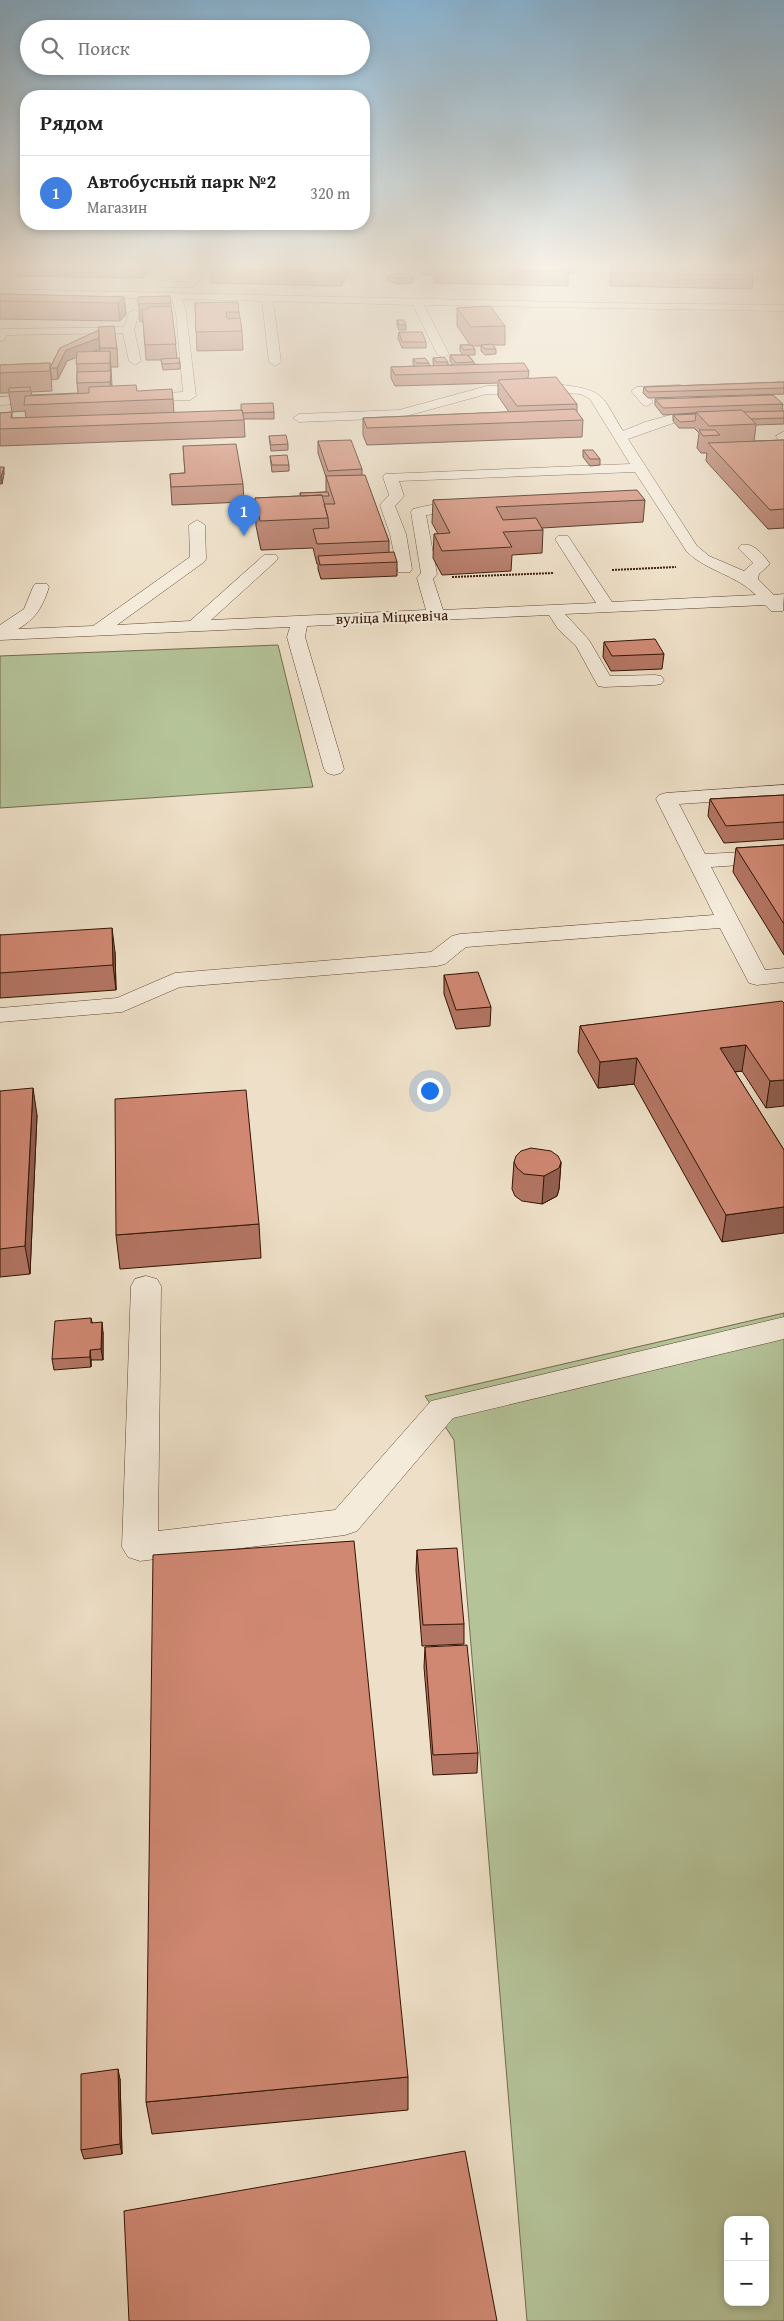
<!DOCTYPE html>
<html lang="ru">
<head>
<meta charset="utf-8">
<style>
  :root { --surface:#fff; --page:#f2f2f2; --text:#222; --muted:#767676; --line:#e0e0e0; --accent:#7c3aed }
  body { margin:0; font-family:"Gentium Book Plus",serif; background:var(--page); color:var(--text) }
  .controls { position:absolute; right:15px; bottom:15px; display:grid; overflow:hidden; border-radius:10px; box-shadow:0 2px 8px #0003 }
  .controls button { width:45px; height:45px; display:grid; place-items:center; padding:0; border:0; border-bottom:1px solid var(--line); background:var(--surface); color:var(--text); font:25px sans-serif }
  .you { position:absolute; left:429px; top:1090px; width:18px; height:18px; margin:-12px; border:4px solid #fff; border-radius:50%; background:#1a73e8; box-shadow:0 0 0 8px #1a73e833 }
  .badge { display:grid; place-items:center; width:32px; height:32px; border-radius:50%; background:var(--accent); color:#fff; font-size:16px; font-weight:700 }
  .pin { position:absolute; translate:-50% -41px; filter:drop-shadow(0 1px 2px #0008) }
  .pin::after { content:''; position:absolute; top:26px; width:18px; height:15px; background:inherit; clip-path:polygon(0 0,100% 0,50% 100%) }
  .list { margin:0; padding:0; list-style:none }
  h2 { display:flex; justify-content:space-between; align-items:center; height:65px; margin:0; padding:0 20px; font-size:21px }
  h2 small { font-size:16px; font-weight:400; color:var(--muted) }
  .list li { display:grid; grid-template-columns:32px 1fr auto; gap:15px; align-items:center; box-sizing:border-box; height:75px; padding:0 20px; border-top:1px solid var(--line) }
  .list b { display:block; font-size:19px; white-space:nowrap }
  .list p { margin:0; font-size:16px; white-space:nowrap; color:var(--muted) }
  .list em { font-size:16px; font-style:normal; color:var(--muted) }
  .icon { flex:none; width:28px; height:28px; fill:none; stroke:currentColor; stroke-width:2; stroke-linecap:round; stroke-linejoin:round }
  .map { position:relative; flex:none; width:784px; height:2321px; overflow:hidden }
  .search { position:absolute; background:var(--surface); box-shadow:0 2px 8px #0003; left:20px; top:20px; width:350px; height:55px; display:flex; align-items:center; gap:12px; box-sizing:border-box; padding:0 18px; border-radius:28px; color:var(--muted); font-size:19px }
  .panel { position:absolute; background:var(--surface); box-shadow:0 2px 8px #0003; left:20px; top:90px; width:350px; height:140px; border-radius:20px }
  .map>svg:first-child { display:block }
  .green { fill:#b5c399; stroke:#746b4e; fill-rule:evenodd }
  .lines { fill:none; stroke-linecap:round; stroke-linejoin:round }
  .minor-tunnel { stroke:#d2c1aa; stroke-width:11; stroke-dasharray:11 5.5; stroke-linecap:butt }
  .minor-casing { stroke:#614634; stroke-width:1 }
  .path { stroke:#321302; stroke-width:2; stroke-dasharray:2 1; stroke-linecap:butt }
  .minor { fill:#f4ebdb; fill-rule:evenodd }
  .wall { fill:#b37563; stroke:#321302; fill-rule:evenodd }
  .shaded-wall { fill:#925f50; stroke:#321302 }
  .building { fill:#d08873; stroke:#321302 }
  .labels { text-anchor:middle; stroke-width:4; stroke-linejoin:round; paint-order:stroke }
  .far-street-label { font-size:15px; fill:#321302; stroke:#f4ebdb }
</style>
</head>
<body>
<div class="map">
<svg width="784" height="2321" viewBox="0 0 784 2321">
  <rect width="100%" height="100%" fill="#eee0c8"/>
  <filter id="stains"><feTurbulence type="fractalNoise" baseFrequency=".004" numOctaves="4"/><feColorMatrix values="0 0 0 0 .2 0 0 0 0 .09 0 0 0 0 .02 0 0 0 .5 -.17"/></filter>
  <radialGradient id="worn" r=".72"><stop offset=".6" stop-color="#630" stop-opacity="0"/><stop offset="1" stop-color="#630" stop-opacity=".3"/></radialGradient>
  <path class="green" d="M278,645L313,787L0,808V656Z
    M784,1313V2321H527L454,1440L425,1396ZM728,2220H765V2302H728Z"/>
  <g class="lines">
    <path class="minor-tunnel" d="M349,283L356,267"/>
    <defs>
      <path id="minor" d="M199,267H209L194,287H162L157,284L162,281L187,282Z
        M404,267H464L465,268L460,271L409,270Z
        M537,267L648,268L653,271L648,274L541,272L537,271Z
        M716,269L784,271V277L712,274L711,272Z
        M0,289L604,303L784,305V311L424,305L449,354L443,358L437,354L413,305L273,301L281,362L275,366L269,362L262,301L182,299L186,313L196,396L190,400L136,402L132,401L130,398L132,395L183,392L176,313L172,299L0,295Z
        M134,310L139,313L134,330L141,361L135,365L129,361L123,333L7,335L4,340L0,341V330L4,329L124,327L129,313Z
        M563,385C606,390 602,397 623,431L645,422L678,413L784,409V417L679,421L628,439L697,546L709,556L744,571L753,563L738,548L741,545C753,542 763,554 770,564L759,574L758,579L774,595L784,594L783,611H771L765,605L565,614L589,640L610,676L655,675L661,676L664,680L661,684L655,685L604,687L598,686L576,646L558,629L549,615L307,626L305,637L344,769L341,773L334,775L327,773L324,769L287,637L290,627L0,640V625L24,609L33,587L35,584H47L49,587C43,606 36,619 18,629L93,626L190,557L189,525L197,520L205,525L206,559L204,562L117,625L190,621L264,555H276L278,558L276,561L211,620L426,610L417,578L421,573L411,512L413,509C425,506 468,496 476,507L469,511L426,515L437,574L433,579L443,610L596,603L555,539L558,536H568L612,602L756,595C735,574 708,572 687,552L635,472L399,481L404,496L395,506L406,534L412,569L410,572H398L390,534L380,505L389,495L383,477L385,474L630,464L590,399L581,394L563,393L487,394L399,418L299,422L293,418L299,414L399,410L487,386Z
        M680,385L684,386L686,389L684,392L647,394L653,402L647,406L643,405L631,391L637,387Z
        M48,395L54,399L52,402L0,405V397Z
        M783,432H784V442L779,441L776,436Z
        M784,785V797L679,804L705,854L784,850V862L711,867L765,970L784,968V982L757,985L749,983L720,928L466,947L445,964L437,966L180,987L122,1012L0,1022V1008L117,998L175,973L431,952L452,936L460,934L714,915L656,799L659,795L666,793Z
        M146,1276L157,1279L161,1286L158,1531L335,1510L431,1401L784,1317V1339L453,1418L357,1531L345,1535L140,1561L128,1557L122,1547L131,1286L135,1279Z"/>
    </defs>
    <use href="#minor" class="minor-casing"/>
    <path class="path" d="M612,570L676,567
      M452,577L554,573"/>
    <use href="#minor" class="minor"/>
  </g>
  <path class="wall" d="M18,267H142V269V267H149L150,269L143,278L19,276Z
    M214,267H347V276L341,286L212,283L211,270Z
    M422,267H587L568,274V286L434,283V275H422Z
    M611,267H765L764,271L752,270L753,275L752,289L611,286L610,278Z
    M387,276H414V281L410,283L398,284L387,281Z
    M0,294L124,297L126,314L120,321L0,319Z
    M170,296L177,358L180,363V369L163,370L161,360H146L143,321L140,322L138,297Z
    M195,303L239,312L242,331L243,350L197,351Z
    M457,308L505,326V345H492L496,349V354L485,355L481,351V346H472L475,349V355H468L474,362V364L529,371L528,378L577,404V412L583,420L582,437L367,445L363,435V418L509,412L498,396V383L395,386L391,378V367L415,366L413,364V359L429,363V366H434L433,363V358L448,362V365H453L450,361V355H463L460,351V345H470L457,326Z
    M397,320L406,325V330H399L397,325Z
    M399,332L426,342V348H402L398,338Z
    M60,348H117L118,367H111L112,386L173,399L174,413L274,412V419H244L245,437L0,446V413L12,412V418H26L25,411L12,412L9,393H0V365L50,363L52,391L31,392L32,395L78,393L77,383V357L67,361L58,379L52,380L50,368ZM100,349V351H93Z
    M784,382V394L648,398L643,393L644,387Z
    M655,399L783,404L782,410L784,411V424L756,425L754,441L784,440V528L768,529L706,461L707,453H701L697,448L699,433L695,429V428H679L673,421V415L696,413L663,415L655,405Z
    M269,436L288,444V450L271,451Z
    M318,441L362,469V475L389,541V553L397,562V576L321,579L318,569V564H317L313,548L261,550L256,526L255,498L300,496V493L326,492V477L318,453Z
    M183,446L243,484L244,502L172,505L170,474L185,473Z
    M583,450L600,459V465L590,466L583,457Z
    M270,456L289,465V471L272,472Z
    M0,467L4,473L2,484H0Z
    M433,500H645L643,522L542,528L543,530L542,553L512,555L511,571L442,575L433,558L434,534H438L432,523Z
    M604,642L664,654L662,669L611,671L603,657Z
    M784,795V839L724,843L708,816L710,799Z
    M784,845V955L733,872L736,848Z
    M0,935L115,952L116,990L0,998Z
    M444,975L491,1007L490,1026L456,1029L444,994Z
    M784,1003L766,1108L742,1071L735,1072L784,1150L722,1242L634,1084L598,1088L578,1052L580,1026Z
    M0,1091L37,1115L30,1274L0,1277Z
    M514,1162H561L559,1189L557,1196L542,1204L522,1201L515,1196L512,1189Z
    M259,1224L261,1258L120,1269L116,1235Z
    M91,1318L92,1322L103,1332V1360H91V1367L54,1370L52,1359Z
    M417,1550L464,1624V1644L422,1646L416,1570Z
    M425,1647L478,1753L477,1773L433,1775L424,1667Z
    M408,2077V2110L152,2134L146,2102Z
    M120,2079L122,2154L84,2159L81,2150Z"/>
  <path class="shaded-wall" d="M142,267H149L150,269L143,278Z
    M344,267H347V276L341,286V273Z
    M574,267H587L568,274V269Z
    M414,276V281L410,283L398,284V278Z
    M124,297L126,314L120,321L118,303Z
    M99,338L100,349L67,361L58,379L57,368L66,350Z
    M110,351L111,370V393L110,382Z
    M4,467V473L2,484L1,477Z
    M112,928L115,952L116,990L113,965Z
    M746,1045L742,1071L716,1074L720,1048Z
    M637,1058L634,1084L598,1088L600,1062Z
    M784,1080V1106L766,1108L770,1081Z
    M33,1088L37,1115L30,1274L25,1246Z
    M561,1162L559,1189L557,1196L542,1204L544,1176Z
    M784,1207V1233L722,1242L726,1215Z
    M102,1322L103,1332V1360L101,1349Z
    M90,1350L91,1360V1367L90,1357Z
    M118,2069L120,2079L122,2154L120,2144Z"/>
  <path class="building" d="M214,267H344L341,273L211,270Z
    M435,267H569V272L434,269Z
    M611,267H750L753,275L612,273Z
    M399,273L414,276L410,278H398L387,276Z
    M0,294L124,297L118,303L0,301Z
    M170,296L171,303L138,304V297Z
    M238,302L239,312H226L227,319L240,318L242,331L196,332L195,303Z
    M171,306L176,344L145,345L142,309H148V307Z
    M490,306L505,326L471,327L457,308Z
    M397,320H404L406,325H399Z
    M114,326L117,348H100L98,327Z
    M99,330V338L66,350L57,368H50L60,348Z
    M399,332H422L426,342H402Z
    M492,344L496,349H485L481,345Z
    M460,345H471L475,349L464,350Z
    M110,351V363L76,364L77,352Z
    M450,355H467L474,362L456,363Z
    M444,357L448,362H436L433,358Z
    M179,358L180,363L162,364L161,359Z
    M425,358L429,363H417L413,359Z
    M50,363V371L0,373V365Z
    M524,363L529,371L395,375L391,367Z
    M111,371L110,382L77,383V372Z
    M556,377L577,404L517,406L498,380Z
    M784,382V388L648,392L644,387Z
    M136,385L137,391L172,389L173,399L24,405L25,396L89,393V387Z
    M30,387L31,391L9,392V388Z
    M773,395L783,404L663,408L655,399Z
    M273,403L274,412L243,413L242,410H241V404Z
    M575,409L583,420L367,428L363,418Z
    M242,410L244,420L0,429V413L12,412L11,418Z
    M742,410L756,424L709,426L696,412Z
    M784,411V418L751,419L744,412Z
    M696,414L695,421L680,422L673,415Z
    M699,430H715L720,435L703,436Z
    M286,435L288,444L271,445L269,436Z
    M351,440L362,469L328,471L318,441Z
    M784,440V509L770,510L708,443Z
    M236,444L243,484L171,487L170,474L185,473L183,446Z
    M583,450H593L600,459H590Z
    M287,455L289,465H272L270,456Z
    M0,467H4L1,477H0Z
    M365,475L389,541L317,544L313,529L329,528L328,518L324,504H335L326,476Z
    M637,490L645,500L496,507L503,520L536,518L543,530L503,532L512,547L442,551L434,534L450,533L433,500Z
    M328,492L329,496H322V495L301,496L300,493Z
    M322,495L328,518L260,521L255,498Z
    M394,552L397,562L320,565L318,556Z
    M655,639L664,654L612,656L604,642Z
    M784,795V822L726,826L710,799Z
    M784,845V924L736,848Z
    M112,928L113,965L0,973V935Z
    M478,972L491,1007L456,1010L444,975Z
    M782,1001L784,1003V1080L770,1081L746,1045L720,1048L784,1150V1207L726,1215L637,1058L600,1062L580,1026Z
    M33,1088L25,1246L0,1249V1091Z
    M246,1090L259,1224L116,1235L115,1099Z
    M531,1148L551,1151L558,1156L561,1162L559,1168L544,1176L524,1174L517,1168L514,1162L516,1156L521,1151Z
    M91,1318V1323L102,1322L101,1349L90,1350V1357L52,1359L55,1321Z
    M354,1541L408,2077L146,2102L153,1555Z
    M457,1548L464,1624L423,1625L417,1550Z
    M467,1645L478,1753L433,1755L425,1647Z
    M118,2069L120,2144L81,2150V2074Z
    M465,2151L497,2321H129L124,2211Z"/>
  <linearGradient id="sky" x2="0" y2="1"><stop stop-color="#89b7d7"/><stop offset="0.45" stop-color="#f7f1e6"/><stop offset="1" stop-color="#f7f1e6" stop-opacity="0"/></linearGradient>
  <rect width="784" height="592" fill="url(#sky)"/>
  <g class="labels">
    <g class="far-street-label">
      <text transform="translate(392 617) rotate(-2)" y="5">вуліца Міцкевіча</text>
    </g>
  </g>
  <rect width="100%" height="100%" filter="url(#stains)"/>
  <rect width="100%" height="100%" fill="url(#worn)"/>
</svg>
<div class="controls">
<button>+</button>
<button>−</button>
</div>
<div class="you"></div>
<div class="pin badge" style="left:244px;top:536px;background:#3f7fe0">1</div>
<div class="search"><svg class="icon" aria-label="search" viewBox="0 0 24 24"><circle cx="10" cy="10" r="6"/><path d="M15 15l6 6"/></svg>Поиск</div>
<section class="panel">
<h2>Рядом<small></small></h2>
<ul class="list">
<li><span class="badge" style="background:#3f7fe0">1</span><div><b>Автобусный парк №2</b><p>Магазин</p></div><em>320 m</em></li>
</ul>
</section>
</div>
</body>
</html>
